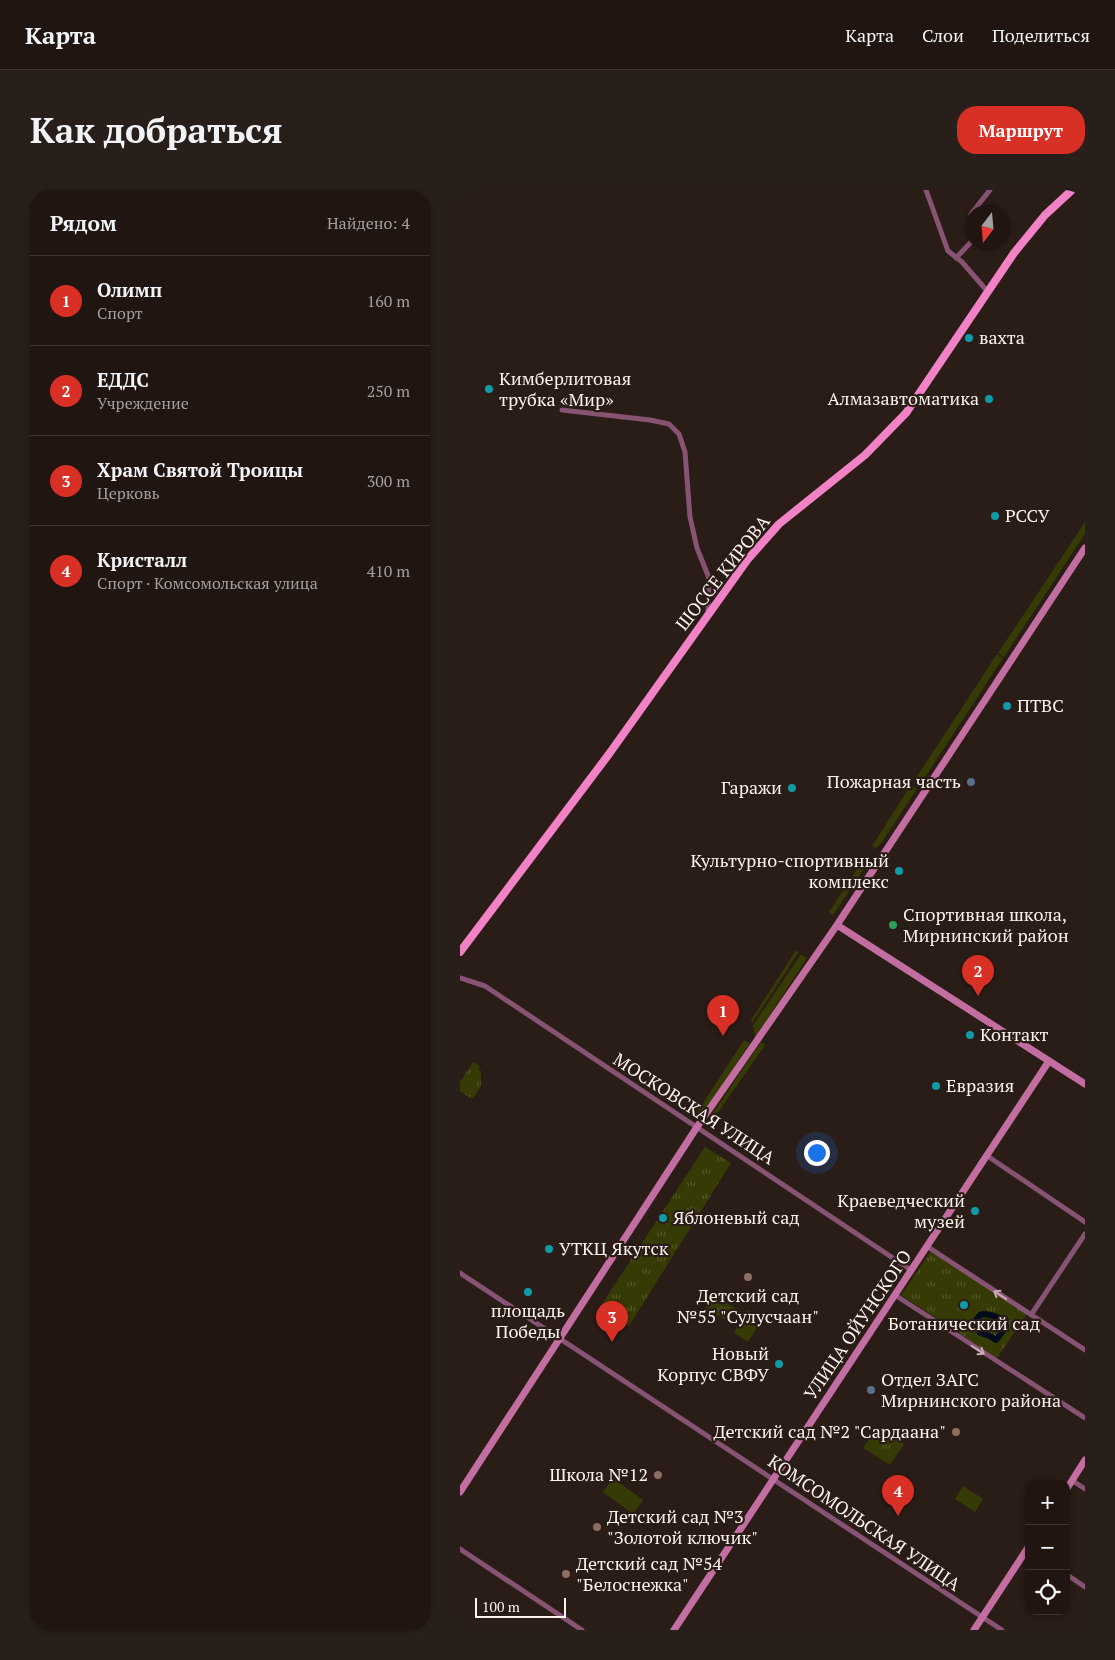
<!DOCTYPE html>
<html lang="ru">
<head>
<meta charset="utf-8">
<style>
  :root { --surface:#201511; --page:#281e1a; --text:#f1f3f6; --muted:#a29f9f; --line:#3d3431; --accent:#d93025 }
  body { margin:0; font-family:"PT Serif",serif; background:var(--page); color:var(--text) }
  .controls { position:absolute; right:15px; bottom:15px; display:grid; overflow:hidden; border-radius:10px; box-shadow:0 1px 4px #0004 }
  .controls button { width:45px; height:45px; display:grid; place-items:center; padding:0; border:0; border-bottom:1px solid var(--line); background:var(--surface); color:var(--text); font:25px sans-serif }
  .compass { position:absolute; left:505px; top:15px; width:45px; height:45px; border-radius:50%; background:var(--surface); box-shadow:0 1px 4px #0004; rotate:196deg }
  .scale { position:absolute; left:15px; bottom:12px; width:91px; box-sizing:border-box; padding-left:5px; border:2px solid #fcf2ee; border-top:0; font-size:14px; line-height:18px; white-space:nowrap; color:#fcf2ee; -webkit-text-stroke:4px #2a1c17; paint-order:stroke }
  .you { position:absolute; left:356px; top:962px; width:18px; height:18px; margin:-12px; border:4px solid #fff; border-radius:50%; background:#1a73e8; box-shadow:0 0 0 8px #1a73e833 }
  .badge { display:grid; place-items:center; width:32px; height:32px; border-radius:50%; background:var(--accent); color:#fff; font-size:16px; font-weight:700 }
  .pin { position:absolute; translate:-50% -41px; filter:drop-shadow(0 1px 2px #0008) }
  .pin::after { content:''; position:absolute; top:26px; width:18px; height:15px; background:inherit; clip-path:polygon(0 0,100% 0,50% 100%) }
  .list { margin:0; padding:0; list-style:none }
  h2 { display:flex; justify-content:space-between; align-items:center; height:65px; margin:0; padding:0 20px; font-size:21px }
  h2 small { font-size:16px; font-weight:400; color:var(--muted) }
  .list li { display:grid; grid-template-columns:32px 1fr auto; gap:15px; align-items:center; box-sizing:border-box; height:90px; padding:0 20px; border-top:1px solid var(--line) }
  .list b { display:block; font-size:19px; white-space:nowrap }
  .list p { margin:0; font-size:16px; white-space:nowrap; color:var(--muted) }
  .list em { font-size:16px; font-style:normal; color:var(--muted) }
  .icon { flex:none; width:28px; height:28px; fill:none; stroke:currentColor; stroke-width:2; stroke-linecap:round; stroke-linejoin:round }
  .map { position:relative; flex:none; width:625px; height:1440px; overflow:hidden; border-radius:20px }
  header { display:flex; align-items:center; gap:30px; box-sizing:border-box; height:70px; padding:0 25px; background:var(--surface); border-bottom:1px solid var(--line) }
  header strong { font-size:24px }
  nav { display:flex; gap:28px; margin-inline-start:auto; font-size:18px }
  .intro { display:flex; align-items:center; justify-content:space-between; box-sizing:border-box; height:120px; padding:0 30px }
  h1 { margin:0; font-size:35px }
  .button { padding:12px 22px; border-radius:20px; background:var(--accent); color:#fff; font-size:18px; font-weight:700 }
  main { display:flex; gap:30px; padding:0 30px }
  aside { flex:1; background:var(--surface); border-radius:20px; box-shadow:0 1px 4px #0004 }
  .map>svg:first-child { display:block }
  .grass { fill:#363a04 }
  .park { fill:url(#park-tufts) }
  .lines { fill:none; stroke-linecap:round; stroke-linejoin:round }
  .canal { stroke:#000b1d; stroke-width:6 }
  .street { stroke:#875372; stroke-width:5 }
  .secondary { stroke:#c36ea1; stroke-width:7 }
  .primary { stroke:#f082c5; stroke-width:8 }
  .oneway { stroke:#c7aab6 }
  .culture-dot { fill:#0f9aa8; stroke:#2a1c17; stroke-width:2 }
  .service-dot { fill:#5c6f8a; stroke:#2a1c17; stroke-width:2 }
  .leisure-dot { fill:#2e9e5b; stroke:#2a1c17; stroke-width:2 }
  .education-dot { fill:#8d6e63; stroke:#2a1c17; stroke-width:2 }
  .labels { text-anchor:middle; stroke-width:4.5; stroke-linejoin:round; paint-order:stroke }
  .poi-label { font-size:18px; fill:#fcf2ee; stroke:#2a1c17; text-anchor:start }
  .street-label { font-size:18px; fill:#fcf2ee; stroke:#2a1c17 }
</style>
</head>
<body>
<header>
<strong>Карта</strong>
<nav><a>Карта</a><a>Слои</a><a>Поделиться</a></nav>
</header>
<div class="intro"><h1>Как добраться</h1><a class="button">Маршрут</a></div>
<main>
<aside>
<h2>Рядом<small>Найдено: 4</small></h2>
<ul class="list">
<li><span class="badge">1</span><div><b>Олимп</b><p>Спорт</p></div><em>160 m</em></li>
<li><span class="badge">2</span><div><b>ЕДДС</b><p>Учреждение</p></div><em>250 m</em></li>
<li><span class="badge">3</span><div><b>Храм Святой Троицы</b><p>Церковь</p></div><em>300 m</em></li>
<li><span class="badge">4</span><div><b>Кристалл</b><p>Спорт · Комсомольская улица</p></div><em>410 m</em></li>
</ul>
</aside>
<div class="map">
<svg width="625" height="1440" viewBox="0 0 625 1440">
  <defs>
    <pattern id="park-tufts" width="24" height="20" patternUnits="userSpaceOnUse" patternTransform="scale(1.25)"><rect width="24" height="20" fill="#363a04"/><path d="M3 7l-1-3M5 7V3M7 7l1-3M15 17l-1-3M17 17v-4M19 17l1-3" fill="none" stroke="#545729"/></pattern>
  </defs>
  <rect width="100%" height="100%" fill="#2a1c17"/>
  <path class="grass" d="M625,332V344L544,467L538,463Z
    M537,464L543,468L460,595L454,591Z
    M451,595L457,599L420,655L416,658L412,656Z
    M405,667L407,674L373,725L369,722Z
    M336,760L339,762L292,833L291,830Z
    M341,764L347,768L295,848L293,835Z
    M284,850L290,853L241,927H234Z
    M301,852L305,855L250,934L247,932Z
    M287,1120L302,1129L288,1152L274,1143Z
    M153,1288L183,1310L173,1324L143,1302Z
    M503,1296L523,1309L515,1322L495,1309Z"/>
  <path class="park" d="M13,872L20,876L18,879L21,881V896L12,909L0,901V892Z
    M245,957L271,973L169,1136L140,1117Z
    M471,1061L567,1124L537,1168L441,1105Z
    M253,1105L275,1118L268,1131L245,1119Z
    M417,1237L444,1254L430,1275L403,1258Z"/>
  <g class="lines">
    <path class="canal" d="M524,1124C533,1125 544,1128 546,1137L536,1150L530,1146L520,1143L516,1130L520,1125Z"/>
    <path class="street" d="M466,0L488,61L502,72L528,102
      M512,28L511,24L530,0
      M496,68L512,51
      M102,220L190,230L209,234L219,244L225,262L230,327L237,358L249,388L248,424
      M0,788L25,796L451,1080
      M526,965L625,1032
      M468,1057L625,1160
      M0,1083L542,1440
      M435,1105L625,1228
      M571,1125L625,1044
      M613,1291L625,1299
      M0,1359L122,1440
      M606,1384L625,1397"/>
    <path class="secondary" d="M377,735L625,894
      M606,1300L625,1270
      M0,1302L237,937L377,735L625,358
      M214,1440L589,871
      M514,1440L569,1356"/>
    <path class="primary" d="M0,762L149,564L288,369L319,334L405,265L446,223L554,63L585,25L612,0"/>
  </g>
  <defs><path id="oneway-shaft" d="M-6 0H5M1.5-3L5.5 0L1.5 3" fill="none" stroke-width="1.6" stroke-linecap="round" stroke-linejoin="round" transform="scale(1.25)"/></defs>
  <g class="oneway">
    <use href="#oneway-shaft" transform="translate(540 1105) rotate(-147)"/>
    <use href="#oneway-shaft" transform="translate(518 1160) rotate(33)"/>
  </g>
  <g class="culture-dot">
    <circle cx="509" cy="148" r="5"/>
    <circle cx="29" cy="199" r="5"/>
    <circle cx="529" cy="209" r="5"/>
    <circle cx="535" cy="326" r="5"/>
    <circle cx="547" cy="516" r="5"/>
    <circle cx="332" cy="598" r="5"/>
    <circle cx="439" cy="681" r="5"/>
    <circle cx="510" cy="845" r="5"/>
    <circle cx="476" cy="896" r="5"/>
    <circle cx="515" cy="1021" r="5"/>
    <circle cx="203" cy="1028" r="5"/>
    <circle cx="89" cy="1059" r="5"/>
    <circle cx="68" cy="1102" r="5"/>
    <circle cx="504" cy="1115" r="5"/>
    <circle cx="319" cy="1174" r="5"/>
  </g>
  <g class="service-dot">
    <circle cx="511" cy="592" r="5"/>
    <circle cx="411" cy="1200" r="5"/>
  </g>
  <circle class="leisure-dot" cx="433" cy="735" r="5"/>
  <g class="education-dot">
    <circle cx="288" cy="1087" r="5"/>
    <circle cx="496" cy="1242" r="5"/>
    <circle cx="198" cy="1285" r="5"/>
    <circle cx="137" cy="1337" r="5"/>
    <circle cx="106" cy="1384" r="5"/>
  </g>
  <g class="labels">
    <g class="poi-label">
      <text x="519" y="154">вахта</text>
      <text x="39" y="195">Кимберлитовая<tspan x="39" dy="21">трубка «Мир»</tspan></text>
      <text x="519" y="215" text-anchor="end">Алмазавтоматика</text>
      <text x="545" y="332">РССУ</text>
      <text x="557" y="522">ПТВС</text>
      <text x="501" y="598" text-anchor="end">Пожарная часть</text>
      <text x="322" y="604" text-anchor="end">Гаражи</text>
      <text x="429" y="677" text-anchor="end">Культурно-спортивный<tspan x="429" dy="21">комплекс</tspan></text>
      <text x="443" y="731">Спортивная школа,<tspan x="443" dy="21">Мирнинский район</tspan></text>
      <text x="520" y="851">Контакт</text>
      <text x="486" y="902">Евразия</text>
      <text x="505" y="1017" text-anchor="end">Краеведческий<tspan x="505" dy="21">музей</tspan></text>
      <text x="213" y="1034">Яблоневый сад</text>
      <text x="99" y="1065">УТКЦ Якутск</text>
      <text x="288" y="1112" text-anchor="middle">Детский сад<tspan x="288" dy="21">№55 "Сулусчаан"</tspan></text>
      <text x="68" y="1127" text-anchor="middle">площадь<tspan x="68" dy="21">Победы</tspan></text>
      <text x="504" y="1140" text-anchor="middle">Ботанический сад</text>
      <text x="309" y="1170" text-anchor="end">Новый<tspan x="309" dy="21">Корпус СВФУ</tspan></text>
      <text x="421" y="1196">Отдел ЗАГС<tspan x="421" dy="21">Мирнинского района</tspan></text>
      <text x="486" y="1248" text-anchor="end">Детский сад №2 "Сардаана"</text>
      <text x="188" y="1291" text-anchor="end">Школа №12</text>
      <text x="147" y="1333">Детский сад №3<tspan x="147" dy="21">"Золотой ключик"</tspan></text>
      <text x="116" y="1380">Детский сад №54<tspan x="116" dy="21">"Белоснежка"</tspan></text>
    </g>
    <g class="street-label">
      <text transform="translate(263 383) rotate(-52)" y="6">ШОССЕ КИРОВА</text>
      <text transform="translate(234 919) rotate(33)" y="6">МОСКОВСКАЯ УЛИЦА</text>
      <text transform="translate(398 1135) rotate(-56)" y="6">УЛИЦА ОЙУНСКОГО</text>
      <text transform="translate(404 1333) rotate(34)" y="6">КОМСОМОЛЬСКАЯ УЛИЦА</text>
    </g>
  </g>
</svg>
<div class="controls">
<button>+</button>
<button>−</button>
<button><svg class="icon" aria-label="locate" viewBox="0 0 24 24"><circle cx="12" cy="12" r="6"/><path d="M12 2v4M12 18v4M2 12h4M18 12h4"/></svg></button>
</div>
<svg class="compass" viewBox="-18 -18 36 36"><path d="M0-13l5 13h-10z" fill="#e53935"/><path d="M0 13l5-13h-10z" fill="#a29f9f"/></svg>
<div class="scale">100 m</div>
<div class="you"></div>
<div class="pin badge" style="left:263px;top:846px">1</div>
<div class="pin badge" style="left:518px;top:806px">2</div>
<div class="pin badge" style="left:152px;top:1152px">3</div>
<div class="pin badge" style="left:438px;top:1326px">4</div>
</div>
</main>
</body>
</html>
